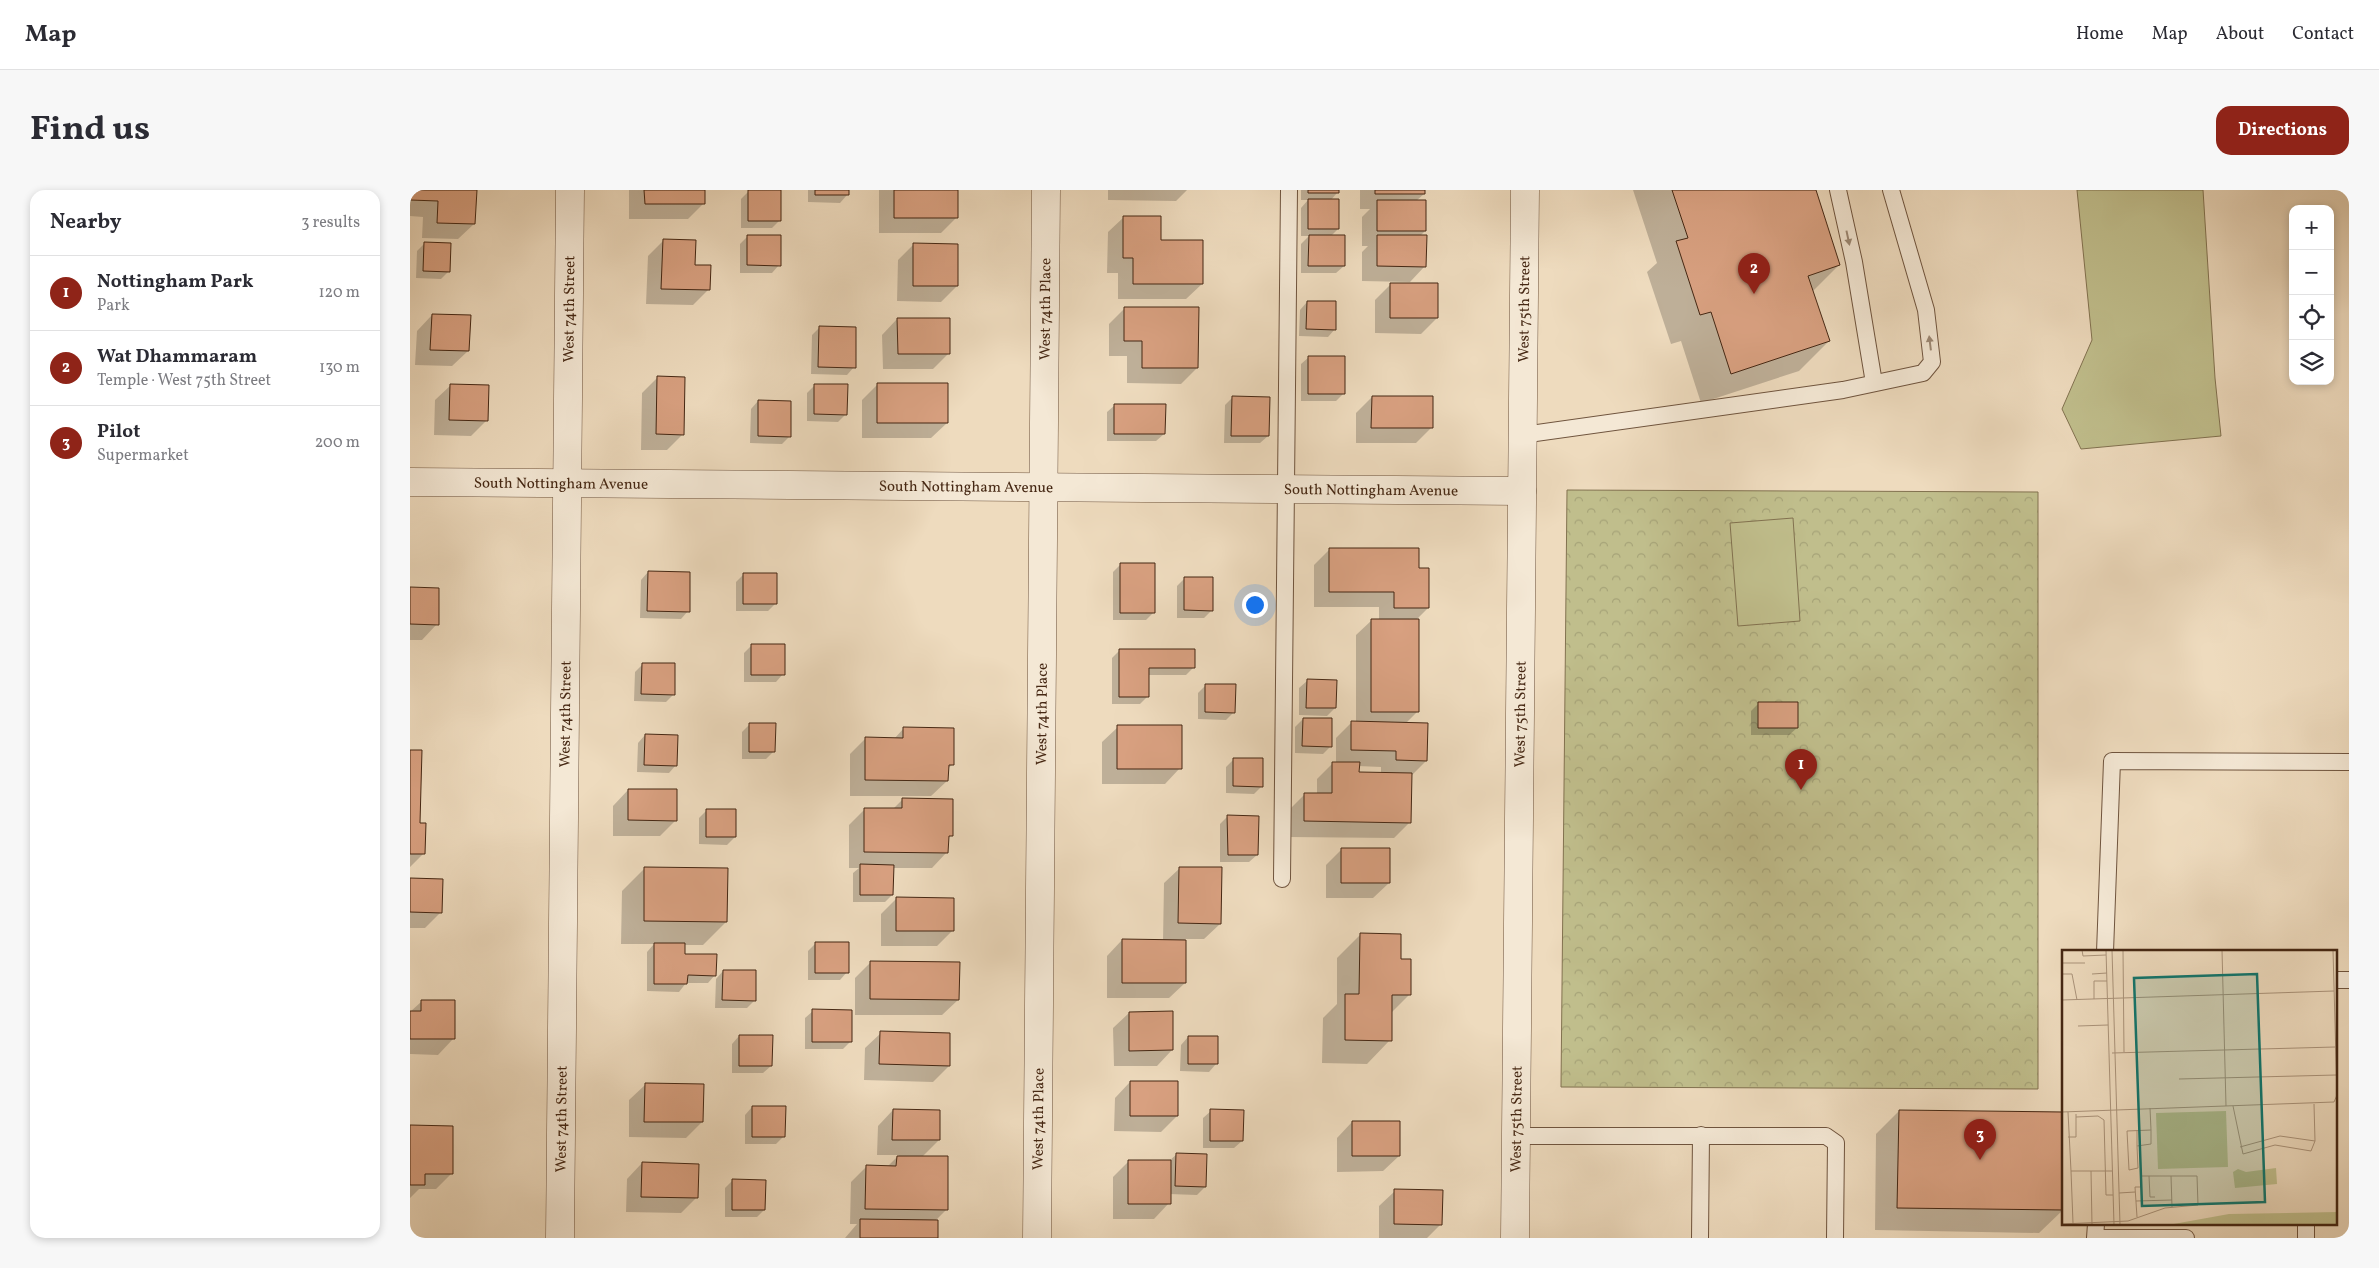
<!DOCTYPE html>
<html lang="en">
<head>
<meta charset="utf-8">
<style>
  :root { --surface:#fff; --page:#f7f7f7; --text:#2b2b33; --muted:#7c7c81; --line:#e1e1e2; --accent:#8f2418 }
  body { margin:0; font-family:Vollkorn,serif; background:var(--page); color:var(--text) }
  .controls { position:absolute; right:15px; top:15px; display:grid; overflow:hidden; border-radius:10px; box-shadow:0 2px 8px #0003 }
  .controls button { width:45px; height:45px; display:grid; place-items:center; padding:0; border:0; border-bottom:1px solid var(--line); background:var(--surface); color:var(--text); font:25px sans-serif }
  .you { position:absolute; left:844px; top:414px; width:18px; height:18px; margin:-12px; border:4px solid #fff; border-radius:50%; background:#1a73e8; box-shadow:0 0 0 8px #1a73e833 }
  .badge { display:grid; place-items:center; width:32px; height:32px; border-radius:50%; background:var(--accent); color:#fff; font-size:16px; font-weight:700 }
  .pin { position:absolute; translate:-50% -41px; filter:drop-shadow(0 1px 2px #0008) }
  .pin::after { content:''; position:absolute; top:26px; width:18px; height:15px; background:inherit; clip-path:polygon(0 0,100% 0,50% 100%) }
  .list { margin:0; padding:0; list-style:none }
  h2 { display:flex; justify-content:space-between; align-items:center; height:65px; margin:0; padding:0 20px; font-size:21px }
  h2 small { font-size:16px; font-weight:400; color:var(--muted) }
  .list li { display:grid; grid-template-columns:32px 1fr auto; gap:15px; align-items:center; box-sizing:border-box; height:75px; padding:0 20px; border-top:1px solid var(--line) }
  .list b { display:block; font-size:19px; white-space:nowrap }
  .list p { margin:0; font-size:16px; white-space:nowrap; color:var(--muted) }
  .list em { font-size:16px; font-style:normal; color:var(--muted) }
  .icon { flex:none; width:28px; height:28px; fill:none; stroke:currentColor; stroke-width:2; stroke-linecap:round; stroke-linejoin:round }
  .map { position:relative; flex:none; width:1939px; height:1048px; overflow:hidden; border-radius:15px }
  header { display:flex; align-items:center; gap:30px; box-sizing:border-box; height:70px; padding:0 25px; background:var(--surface); border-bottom:1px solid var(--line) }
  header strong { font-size:24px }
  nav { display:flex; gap:28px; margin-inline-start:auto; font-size:18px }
  .intro { display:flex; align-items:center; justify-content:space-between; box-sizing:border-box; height:120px; padding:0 30px }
  h1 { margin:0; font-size:35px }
  .button { padding:12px 22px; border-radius:15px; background:var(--accent); color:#fff; font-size:18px; font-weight:700 }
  main { display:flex; gap:30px; padding:0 30px }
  aside { flex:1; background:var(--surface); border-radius:15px; box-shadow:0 2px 8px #0003 }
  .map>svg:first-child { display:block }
  .park { fill:url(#park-crowns); stroke:#827250 }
  .garden { fill:#c0be8c; stroke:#827250 }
  .shadow { fill:#0003; fill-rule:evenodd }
  .building { fill:#d8a080; stroke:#452713 }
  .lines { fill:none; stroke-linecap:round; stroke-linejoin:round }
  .service-casing { stroke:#6f543e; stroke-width:18 }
  .minor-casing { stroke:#6f543e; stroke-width:29 }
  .service { stroke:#f4e8d5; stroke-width:16 }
  .minor { stroke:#f4e8d5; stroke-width:28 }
  .oneway { fill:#9c8874 }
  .labels { text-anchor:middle; stroke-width:4; stroke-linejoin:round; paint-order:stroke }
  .street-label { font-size:15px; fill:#452713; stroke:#f4e8d5 }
  .inset-road { fill:none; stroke:#aa937a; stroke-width:1 }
  .view { fill:#0f766e; fill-opacity:0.15; stroke:#0f766e; stroke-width:2.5 }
  .inset-edge { fill:none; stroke:#452713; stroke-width:2.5 }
</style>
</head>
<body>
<header>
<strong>Map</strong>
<nav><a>Home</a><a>Map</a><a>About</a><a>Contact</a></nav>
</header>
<div class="intro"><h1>Find us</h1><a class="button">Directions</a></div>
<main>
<aside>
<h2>Nearby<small>3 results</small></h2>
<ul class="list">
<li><span class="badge">1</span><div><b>Nottingham Park</b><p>Park</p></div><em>120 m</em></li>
<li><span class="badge">2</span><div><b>Wat Dhammaram</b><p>Temple · West 75th Street</p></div><em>130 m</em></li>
<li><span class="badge">3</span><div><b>Pilot</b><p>Supermarket</p></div><em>200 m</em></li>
</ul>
</aside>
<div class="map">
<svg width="1939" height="1048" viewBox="0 0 1939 1048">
  <defs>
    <pattern id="park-crowns" width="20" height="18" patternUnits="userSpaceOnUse" patternTransform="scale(1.25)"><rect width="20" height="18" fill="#c0be8c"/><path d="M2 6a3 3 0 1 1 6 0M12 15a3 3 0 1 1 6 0" fill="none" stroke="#a6a378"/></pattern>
  </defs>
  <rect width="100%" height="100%" fill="#eedbbe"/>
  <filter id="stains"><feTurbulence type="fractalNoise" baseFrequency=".004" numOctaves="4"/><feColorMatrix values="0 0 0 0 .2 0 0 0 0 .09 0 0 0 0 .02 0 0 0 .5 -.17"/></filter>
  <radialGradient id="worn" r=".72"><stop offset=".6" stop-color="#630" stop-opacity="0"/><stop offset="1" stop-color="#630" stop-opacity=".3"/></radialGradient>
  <path class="park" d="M1157,300L1628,302V899L1151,897Z"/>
  <path class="garden" d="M1667,0H1793L1805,188L1811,246L1671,259L1652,219L1682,150Z
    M1383,328L1390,431L1328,436L1320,333Z"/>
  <path class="shadow" d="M0,0H65L64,34L48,49L12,48L13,27L0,26Z
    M219,0H294V13L278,29H219Z
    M398,0H437V5L430,13L398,12Z
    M469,0H547V27L531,43H469Z
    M698,0H777L766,11L698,10Z
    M891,0H927V3L920,11L928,39L920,47L934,76L926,83H891V54L899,46H891V18L898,10H891Z
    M950,0H1014V4L1006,11L1015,41L1009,47L1015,76L1000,92L952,91V62L958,56H952V27L960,19H950Z
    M1223,0H1405L1429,75L1402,102L1419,151L1389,181L1291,213L1271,151L1261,154L1237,82L1247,73Z
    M339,1L370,30L362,38H331V9Z
    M714,27L749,51L792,94L776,109H708V83H697L698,42Z
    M338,46L369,75L362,83H330V54Z
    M254,50L284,76L299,99L283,115L236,114L238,66Z
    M15,53L39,81L31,89L6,88L7,61Z
    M504,54L547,96L531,112L487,111L488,70Z
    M981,94L1027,128L1011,144L965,143V110Z
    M897,112L925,139L918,147L889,146L890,120Z
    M715,118L787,178L771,194L717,193V166H699V134Z
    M22,125L58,161L42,176L5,175L7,141Z
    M487,129L539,163L523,179H473L472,145Z
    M409,138L444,177L437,185L401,184L402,145Z
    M899,167L933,204L926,211H891V174Z
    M247,188L273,244L257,260H231L232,203Z
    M468,194L537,233L521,248H452V210Z
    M41,195L77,230L61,246L24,245L25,210Z
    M405,195L436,224L428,232L397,231V203Z
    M823,207L858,246L850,253H814L815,215Z
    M962,207L1022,237L1006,253H946V223Z
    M348,211L380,246L372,254L340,253L341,219Z
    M705,215L754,244L746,251H697V222Z
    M920,359L1008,379L1018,418L1006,430L1007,522L995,534L1016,571L1001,586L999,633L984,648L879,647V620L895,604H907V589L923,573H926V548L942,532H946V445L962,430H969V417H904V375ZM948,576L971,577V584H948Z
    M711,374L744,422L736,430H703V382Z
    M238,382L278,421L271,429L230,428L231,390Z
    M334,384L365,414L358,421H326V392Z
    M775,388L801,421L794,428H767V396Z
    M0,398L27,434L12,450H0Z
    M342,455L373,484L366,492H334V463Z
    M710,460L784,477L776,485H738V506L730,514H702V468Z
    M233,474L264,504L256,512L224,511L225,482Z
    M897,491L925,518L917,526L889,525V498Z
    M796,495L824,522L816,530L788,529V503Z
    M1349,513L1387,538L1379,545H1341V521Z
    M893,529L921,556L913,564L885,563V537Z
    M340,534L363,562L356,569H332V542Z
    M708,537L770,578L755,594H692V552Z
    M494,538L542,575L537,579V591L521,606H440V564L456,548L484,549Z
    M235,545L266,575L259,583L227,582L228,553Z
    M0,561L14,663L0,677Z
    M824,569L852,596L844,604L816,603V577Z
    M218,600L266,630L250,646H203V616Z
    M492,610L541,645L537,650V662L522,678H483L482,705L475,712H443V683L449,678H439V635L455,619H483Z
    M297,620L325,647L317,655L289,654V628Z
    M818,626L847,665L839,672H810V634Z
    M932,659L979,693L963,708H916V675Z
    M235,678L316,732L293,755H274V765L305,785L298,793H276L269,802L237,801V762L244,754H211L212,701Z
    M770,678L810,734L794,749H775V793L759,808H697V766L712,750L753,751L754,693Z
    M0,689L31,722L15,738H0Z
    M487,708L542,741L527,756H471V724Z
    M951,744L990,770L1000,804L981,823L980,850L957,874L912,873L913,828L927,814V768Z
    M406,753L437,782L430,790H398V761Z
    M461,772L548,810L532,825H445V788Z
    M313,781L345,810L337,818H305L306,789Z
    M11,812L43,849L28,865L0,864V822Z
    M403,821L441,851L433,859H395V828Z
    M719,823L762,860L747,876H704L703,838Z
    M471,843L539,876L523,892L454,890L455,858Z
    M329,846L361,876L353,883H322V854Z
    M778,847L806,874L799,882L770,881L771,855Z
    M720,892L767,926L751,942L704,941L705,908Z
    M235,895L292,932L276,948L219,947V910Z
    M342,917L374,946L366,954H335V925Z
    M483,920L529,950L512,967L537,1019L525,1031L527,1048H435L447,1034H440L441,992L456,977H477L489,965H467L468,936Z
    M801,921L832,951L824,958H793V928Z
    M1489,921L1653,1020L1629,1043L1465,1040L1466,944Z
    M942,932L989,966L973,981L927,982V948Z
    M0,937L41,984L26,999H9L0,1008Z
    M767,964L795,997L787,1005L759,1004V1013L744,1029H703V987L719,971H759Z
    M232,973L286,1008L271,1023L216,1022L217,989Z
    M323,990L354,1020L347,1027H315V998Z
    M985,1001L1031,1034L1017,1048H969V1016Z"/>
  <path class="building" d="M0,0H67L65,34L27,33L28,11L0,10Z
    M234,0H295V14H235Z
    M338,0H371V31H338Z
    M405,0H439V5H405Z
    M484,0H548V28H484Z
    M898,0H929V3H898Z
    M965,0H1015V4H965Z
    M1262,0H1406L1430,75L1398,86L1420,151L1321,184L1301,122L1290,125L1266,51L1278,48Z
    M898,9H929V39H898Z
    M967,10H1016V41H967Z
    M713,26H751V50H793V94H723V68H713Z
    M337,45H371V76L337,75Z
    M899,45H935V76H898Z
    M967,45H1017L1016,77L967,76Z
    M253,49L286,50L285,75H301L300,100L251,99Z
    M14,52L41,53L40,82L13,81Z
    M503,53L548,54V96H503Z
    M980,93H1028V128H980Z
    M897,111H926V140L896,139Z
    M714,117H789L788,178H732V151H714Z
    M22,124L61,125L59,161L20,160Z
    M487,128H540V164H488Z
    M409,136L446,137V178L408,177Z
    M898,166H935V204H898Z
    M247,186L275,187L274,245L246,244Z
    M467,193H538V233H467Z
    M40,194L79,195L78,231L39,230Z
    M404,194H438L437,225L404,224Z
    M822,206L860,207L859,246H821Z
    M962,206H1023V238H961Z
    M348,210L381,211V247L348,246Z
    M704,214H756L755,244H704Z
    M919,358H1009V378H1019V418H984V402H919Z
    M710,373H745V423H710Z
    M238,381L280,382V422L237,421Z
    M333,383H367V414H333Z
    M774,387H803V421L774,420Z
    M0,397L29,398V435L0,434Z
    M961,429H1009V522H961Z
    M341,454H375V485H341Z
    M709,459H785V478H739V507H709Z
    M232,473H265V505L231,504Z
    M897,489L927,490L926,518H896Z
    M795,494H826L825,523L795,522Z
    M1348,512H1388V538H1348Z
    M893,528H922V557L892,556Z
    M941,531L1018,533L1017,571L986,570V561L941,560Z
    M339,533H366L365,562H339Z
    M707,535H772V579H707Z
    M493,537L544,538V575H539L538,591L455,590V547L493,548Z
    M235,544L268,545L267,576L234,575Z
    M0,560H12L10,633H16L15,664H0Z
    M823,568H853V597L823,596Z
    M922,572H950L949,582L1002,583L1001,633L894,631V603H922Z
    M218,599H267V631L218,630Z
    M492,608L543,609V646H539L538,663L454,662V618H492Z
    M296,619H326V647H296Z
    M817,625L849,626L848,665H818Z
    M931,658H980V693H931Z
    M450,674L484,675L483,705H450Z
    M234,677L318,678L317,732L234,731Z
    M769,677H812L811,734L768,733Z
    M0,688L33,689L32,723L0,722Z
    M486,707L544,708V741H486Z
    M950,743L991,744V769H1001V805H982V851L935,850V804H949Z
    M712,749L776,750V793H712Z
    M405,752H439V783H405Z
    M244,753H275V764H307L306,786L278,785L277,794H244Z
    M460,771L550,772L549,810L460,809Z
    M313,780H346V811L312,810Z
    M11,810H45V849H0V821H11Z
    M402,819L442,820V852H402Z
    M763,821V860L719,861V822Z
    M470,841L540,843V876L469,874Z
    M329,845H363L362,876H329Z
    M778,846H808V874H778Z
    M720,891H768V926H720Z
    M235,893L294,894L293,932H234Z
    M342,916H376L375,947H342Z
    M483,919L530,920V950H482Z
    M800,919L834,920L833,951H800Z
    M1489,920L1653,922V1020L1487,1018Z
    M942,931H990V966H942Z
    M0,935L43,936V984H15V995H0Z
    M766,963L797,964L796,997L765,996Z
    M487,966H538V1020L455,1019L456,975L486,976Z
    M718,970H761V1014H718Z
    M232,972L289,974L288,1008L231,1007Z
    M322,989L356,990L355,1020H322Z
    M984,999L1033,1000L1032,1035L984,1034Z
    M450,1029L528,1030V1048H450Z"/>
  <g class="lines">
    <defs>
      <path id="service" d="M1428,0L1444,72L1464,193
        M1112,245L1433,200L1513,183L1522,172L1516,120L1481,0
        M872,689L879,0
        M1695,762L1702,571L1939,572
        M1925,790H1939
        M1106,946H1416L1426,953L1425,1048
        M1686,1034L1685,1048H1776
        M1290,1048L1291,945
        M1896,1048V1034"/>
      <g id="minor">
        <path id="s1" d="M0,292L1112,301"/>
        <path id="s2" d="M150,1048L160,0"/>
        <path id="s3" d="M627,1048L636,0"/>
        <path id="s4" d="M1105,1048L1115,0"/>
      </g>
    </defs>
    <use href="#service" class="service-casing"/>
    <use href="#minor" class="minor-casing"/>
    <use href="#service" class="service"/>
    <use href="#minor" class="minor"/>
  </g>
  <defs><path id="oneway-solid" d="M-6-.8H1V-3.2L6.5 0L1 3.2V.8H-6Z" transform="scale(1.25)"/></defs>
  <g class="oneway">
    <use href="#oneway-solid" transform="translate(1438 48) rotate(78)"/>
    <use href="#oneway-solid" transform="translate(1520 153) rotate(-97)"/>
  </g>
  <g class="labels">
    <g class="street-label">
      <text dy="5" stroke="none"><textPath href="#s2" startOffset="929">West 74th Street</textPath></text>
      <text dy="5" stroke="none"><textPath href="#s3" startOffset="929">West 74th Place</textPath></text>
      <text dy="5" stroke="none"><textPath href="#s4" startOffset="929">West 75th Street</textPath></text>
      <text dy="5" stroke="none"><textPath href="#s1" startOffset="151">South Nottingham Avenue</textPath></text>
      <text dy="5" stroke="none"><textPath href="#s1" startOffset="556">South Nottingham Avenue</textPath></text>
      <text dy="5" stroke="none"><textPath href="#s1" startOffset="961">South Nottingham Avenue</textPath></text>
      <text dy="5" stroke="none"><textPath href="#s2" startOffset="524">West 74th Street</textPath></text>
      <text dy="5" stroke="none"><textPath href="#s3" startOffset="524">West 74th Place</textPath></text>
      <text dy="5" stroke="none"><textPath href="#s4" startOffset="524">West 75th Street</textPath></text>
      <text dy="5" stroke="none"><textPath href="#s2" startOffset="119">West 74th Street</textPath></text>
      <text dy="5" stroke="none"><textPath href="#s3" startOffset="119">West 74th Place</textPath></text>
      <text dy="5" stroke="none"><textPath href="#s4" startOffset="119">West 75th Street</textPath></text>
    </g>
  </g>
  <g transform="translate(1652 760)">
    <rect width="275" height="275" fill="#eedbbe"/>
    <path d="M275,262V275H106L167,264Z" fill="#c0be8c"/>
    <path d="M164,161L166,217L96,219L94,163Z" fill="#c0be8c"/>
    <path d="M214,218L215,234L173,238L171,222L176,219L184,222Z" fill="#c0be8c"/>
    <path class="inset-road" d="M20,0L21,6L44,5M44,0L52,275M50,0L58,275M61,0L62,102M160,0L164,156M0,13H23M0,24H10L15,50M30,24L45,23M32,49V31H45M0,50L272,41M16,76L46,75M50,103L273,97M117,129L274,125M171,156L181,204L213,195L249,201L253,191L252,154M88,158L89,180V194L75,196L76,218L67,220L65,181L89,180M0,162L272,152L275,145L271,0M6,162L9,221M14,167L36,166L42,170L44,245H51M75,180V196M6,187H14V164M178,197L218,186L253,191M29,221H50M87,226L88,247H93M109,226L110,257M57,243L73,242M74,251L110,250M11,273L9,221H29L30,275M0,274L66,271L103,258L136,255L135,226H79V237H73L75,267"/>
    <path class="view" d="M195,24L203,252L80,256L72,28Z"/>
    <rect width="275" height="275" class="inset-edge"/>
  </g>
  <rect width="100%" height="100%" filter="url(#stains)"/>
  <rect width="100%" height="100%" fill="url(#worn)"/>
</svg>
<div class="controls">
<button>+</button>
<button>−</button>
<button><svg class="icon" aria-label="locate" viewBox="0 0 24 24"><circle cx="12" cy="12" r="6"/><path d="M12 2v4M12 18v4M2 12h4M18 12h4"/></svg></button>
<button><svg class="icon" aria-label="layers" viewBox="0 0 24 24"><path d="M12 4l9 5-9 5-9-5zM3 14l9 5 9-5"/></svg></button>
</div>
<div class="you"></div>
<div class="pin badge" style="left:1391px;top:600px">1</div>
<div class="pin badge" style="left:1344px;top:104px">2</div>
<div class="pin badge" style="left:1570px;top:970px">3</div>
</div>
</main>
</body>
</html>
